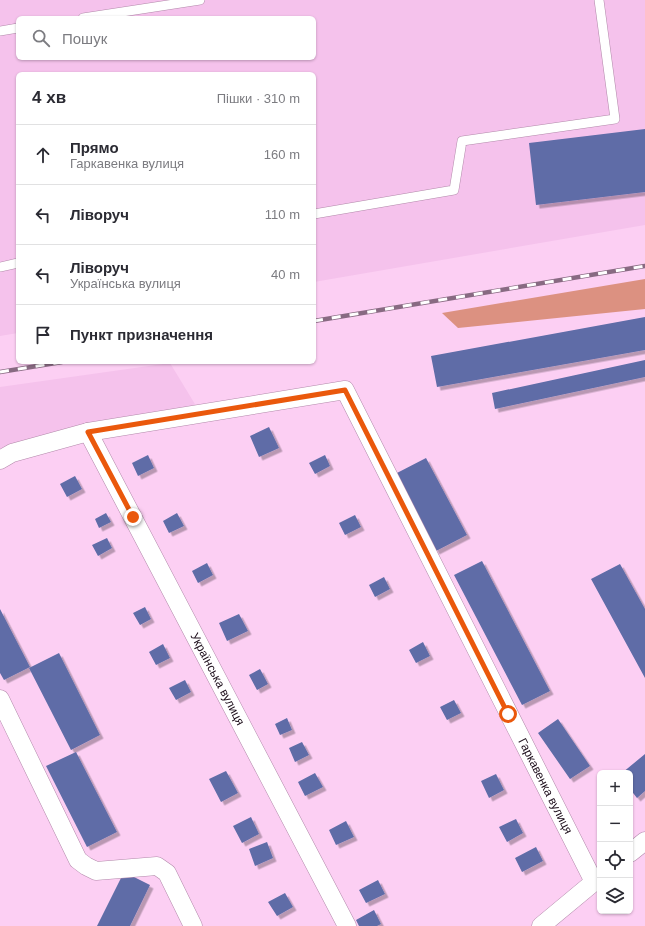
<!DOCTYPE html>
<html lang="uk">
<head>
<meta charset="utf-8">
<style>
  :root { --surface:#fff; --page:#f2f2f3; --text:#2b2b33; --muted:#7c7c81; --line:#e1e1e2 }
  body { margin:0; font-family:Arial,sans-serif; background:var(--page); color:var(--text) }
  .controls { position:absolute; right:12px; bottom:12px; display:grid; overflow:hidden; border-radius:6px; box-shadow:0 1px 3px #0004 }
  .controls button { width:36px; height:36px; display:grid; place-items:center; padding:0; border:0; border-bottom:1px solid var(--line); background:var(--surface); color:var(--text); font:20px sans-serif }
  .stop { position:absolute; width:12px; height:12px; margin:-9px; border:3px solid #ea580c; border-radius:50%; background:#fff }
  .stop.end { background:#ea580c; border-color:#fff; box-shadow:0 1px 4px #0008 }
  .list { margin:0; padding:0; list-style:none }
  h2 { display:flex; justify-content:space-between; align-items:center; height:52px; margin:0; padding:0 16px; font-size:17px }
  h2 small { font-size:13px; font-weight:400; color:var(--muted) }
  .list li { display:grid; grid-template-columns:26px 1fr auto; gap:12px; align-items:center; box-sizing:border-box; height:60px; padding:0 16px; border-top:1px solid var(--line) }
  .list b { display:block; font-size:15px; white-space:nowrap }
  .list p { margin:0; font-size:13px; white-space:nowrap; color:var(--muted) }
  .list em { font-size:13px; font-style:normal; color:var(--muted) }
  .icon { flex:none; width:22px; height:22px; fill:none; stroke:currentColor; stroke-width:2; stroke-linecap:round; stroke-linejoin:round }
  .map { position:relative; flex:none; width:645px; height:926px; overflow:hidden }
  .search { position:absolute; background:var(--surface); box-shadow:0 1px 3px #0004; left:16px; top:16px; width:300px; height:44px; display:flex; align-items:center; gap:10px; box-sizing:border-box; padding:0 14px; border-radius:6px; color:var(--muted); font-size:15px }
  .panel { position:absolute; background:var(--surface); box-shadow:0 1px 3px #0004; left:16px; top:72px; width:300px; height:292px; border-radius:6px }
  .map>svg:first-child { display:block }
  .built { fill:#f5c2ec; fill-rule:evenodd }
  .forest { fill:#dc9181 }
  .building { fill:#5e6ca7; filter:url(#shadow) }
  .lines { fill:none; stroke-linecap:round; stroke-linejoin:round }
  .service-casing { stroke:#b289aa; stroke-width:10 }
  .minor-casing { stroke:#b289aa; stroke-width:19 }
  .service { stroke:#fff; stroke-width:9 }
  .minor { stroke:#fff; stroke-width:18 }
  .rail-casing { stroke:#886a82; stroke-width:4.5 }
  .rail { stroke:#fff; stroke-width:3; stroke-dasharray:9; stroke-linecap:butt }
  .route { stroke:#ea580c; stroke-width:5 }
  .labels { text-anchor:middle; stroke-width:3; stroke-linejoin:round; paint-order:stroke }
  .street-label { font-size:12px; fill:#1c0d1a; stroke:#fff }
</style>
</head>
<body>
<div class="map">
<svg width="645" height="926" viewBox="0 0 645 926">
  <defs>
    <filter id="shadow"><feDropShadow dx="3.5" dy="3.5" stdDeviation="0" flood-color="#0004"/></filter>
  </defs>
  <rect width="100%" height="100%" fill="#fccff3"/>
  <path class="built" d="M0,0H645V225L314,282V74H18V333L0,336ZM18,18H314V58H18Z
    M170,363L201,414L0,460V387Z"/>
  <path class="forest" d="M645,279V309L458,328L442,313Z"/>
  <path class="building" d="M645,129V192L536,205L529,143Z
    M645,317V350L437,387L431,356Z
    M645,360V377L495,409L492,393Z
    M269,427L279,448L259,457L250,436Z
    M148,455L154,468L138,476L132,463Z
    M325,455L330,466L315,474L309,463Z
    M426,458L467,535L436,551L395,474Z
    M75,476L82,489L67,497L60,484Z
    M106,513L111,522L99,528L95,519Z
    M177,513L184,526L169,533L163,521Z
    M355,515L361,527L345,535L339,523Z
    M107,538L112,548L98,556L92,545Z
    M482,561L550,691L522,705L454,575Z
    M207,563L213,575L198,583L192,571Z
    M620,564L645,609V678L591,579Z
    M384,577L390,589L375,597L369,585Z
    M145,607L151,619L140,625L133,613Z
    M0,609L30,667L4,680L0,673Z
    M239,614L248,631L227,641L219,623Z
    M423,642L430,656L416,663L409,650Z
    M163,644L170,658L156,665L149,652Z
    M59,653L100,735L71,750L29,668Z
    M260,669L268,684L257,690L249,675Z
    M185,680L191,692L176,700L169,688Z
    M454,700L461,713L447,720L440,707Z
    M287,718L292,730L280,735L275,724Z
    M558,719L590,766L570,779L538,733Z
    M302,742L309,755L295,762L289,748Z
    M76,752L117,832L87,847L46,766Z
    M645,754V791L637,798L630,789V773H622Z
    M226,771L238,793L221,802L209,779Z
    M315,773L323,787L305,796L298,782Z
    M496,774L504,790L489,798L481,781Z
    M251,817L259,834L242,843L233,826Z
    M516,819L523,833L507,842L499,827Z
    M346,821L354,837L336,845L329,830Z
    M267,842L273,858L255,866L249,849Z
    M536,847L543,861L522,872L515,858Z
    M124,872L150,885L130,926H97Z
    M378,880L385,894L366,903L359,890Z
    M285,893L293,907L277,916L268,902Z
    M374,910L381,924L377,926H359L356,920Z"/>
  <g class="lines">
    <defs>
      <path id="service" d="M83,18L200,0
        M0,31L18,28
        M314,214L454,190L462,141L615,119L599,0
        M0,267L18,263"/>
      <g id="minor">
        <path id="s1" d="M88,432L347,926"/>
        <path id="s2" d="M0,460L12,453L88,432L345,390L594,882"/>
        <path d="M0,699L78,860L86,866L96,871L157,866L167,873L193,926"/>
        <path d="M630,853L645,841"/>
        <path d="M541,926L600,877"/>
      </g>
    </defs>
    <use href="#service" class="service-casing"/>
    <use href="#minor" class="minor-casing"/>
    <use href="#service" class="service"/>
    <use href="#minor" class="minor"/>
    <defs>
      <path id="rail" d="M314,321L645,266
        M0,372L62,362"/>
    </defs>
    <use href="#rail" class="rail-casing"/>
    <use href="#rail" class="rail"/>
  </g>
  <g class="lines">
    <path class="route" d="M133,517L88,432L345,390L508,714"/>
  </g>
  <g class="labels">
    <g class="street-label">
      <text dy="4" stroke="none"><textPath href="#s1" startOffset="279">Українська вулиця</textPath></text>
      <text dy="4" stroke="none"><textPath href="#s2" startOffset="797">Гаркавенка вулиця</textPath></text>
    </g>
  </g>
</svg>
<div class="controls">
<button>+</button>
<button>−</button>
<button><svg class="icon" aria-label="locate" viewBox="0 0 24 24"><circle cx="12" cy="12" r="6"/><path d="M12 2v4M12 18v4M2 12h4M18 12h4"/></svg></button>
<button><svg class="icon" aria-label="layers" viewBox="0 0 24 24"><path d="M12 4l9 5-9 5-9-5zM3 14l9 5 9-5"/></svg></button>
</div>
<div class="stop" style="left:508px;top:714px"></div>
<div class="stop end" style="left:133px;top:517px"></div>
<div class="search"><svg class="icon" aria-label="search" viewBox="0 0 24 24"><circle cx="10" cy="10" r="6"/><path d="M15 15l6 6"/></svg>Пошук</div>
<section class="panel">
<h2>4 хв<small>Пішки · 310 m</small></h2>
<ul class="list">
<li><svg class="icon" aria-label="ahead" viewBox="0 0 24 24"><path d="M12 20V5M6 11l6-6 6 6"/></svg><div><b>Прямо</b><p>Гаркавенка вулиця</p></div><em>160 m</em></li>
<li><svg class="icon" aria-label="left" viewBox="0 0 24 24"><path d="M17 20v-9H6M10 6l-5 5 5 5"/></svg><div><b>Ліворуч</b></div><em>110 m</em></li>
<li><svg class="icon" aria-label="left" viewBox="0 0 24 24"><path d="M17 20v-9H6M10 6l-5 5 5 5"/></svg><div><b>Ліворуч</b><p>Українська вулиця</p></div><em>40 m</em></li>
<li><svg class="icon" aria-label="arrive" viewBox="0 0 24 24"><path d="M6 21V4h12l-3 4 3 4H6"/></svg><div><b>Пункт призначення</b></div></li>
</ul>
</section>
</div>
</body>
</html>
